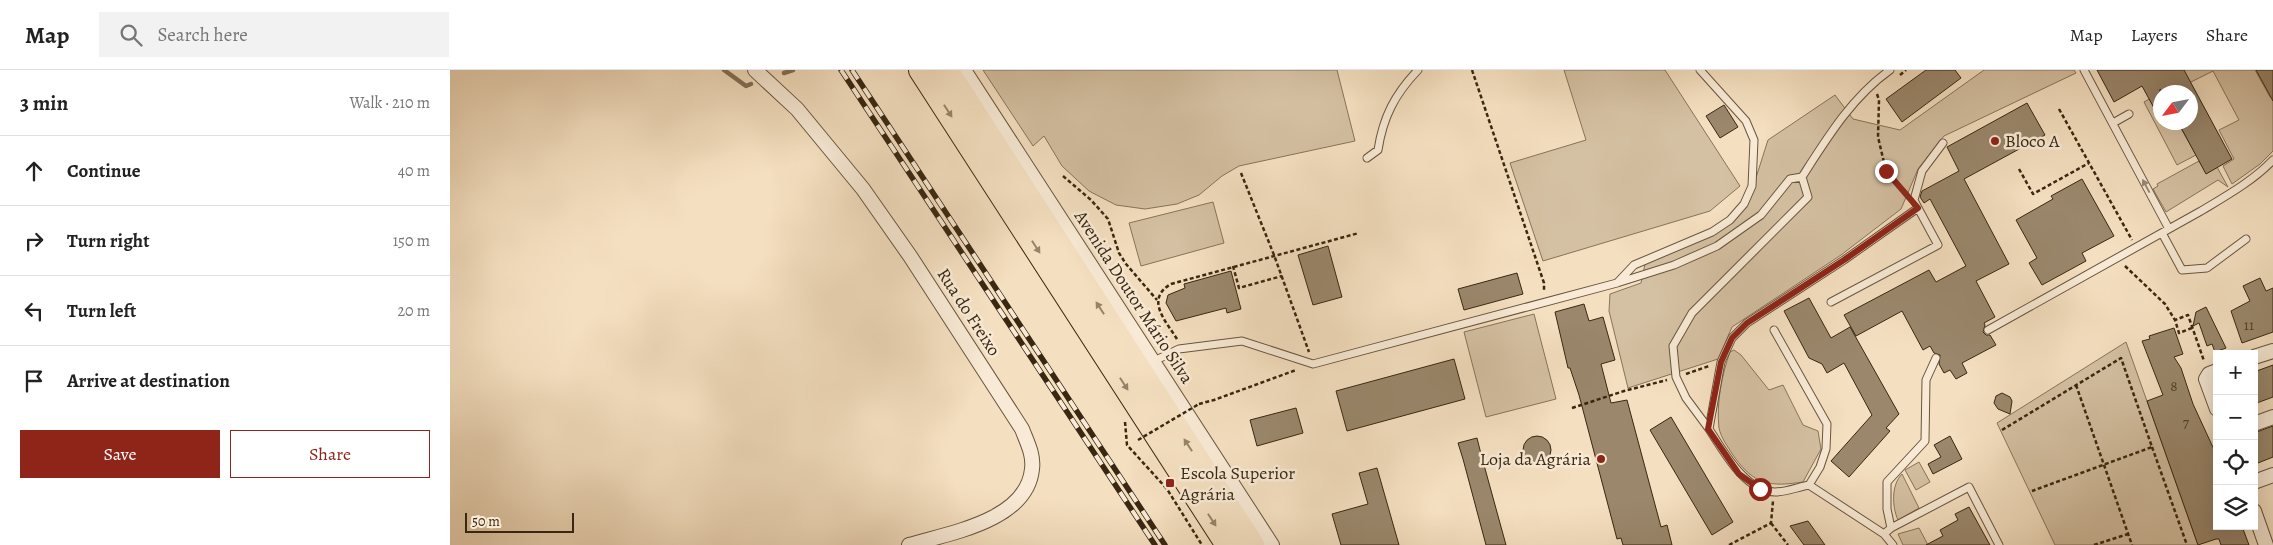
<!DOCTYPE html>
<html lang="en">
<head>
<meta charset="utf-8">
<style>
  :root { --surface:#fff; --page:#f2f2f2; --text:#222; --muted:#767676; --line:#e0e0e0; --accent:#8f2418 }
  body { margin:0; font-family:Alegreya,serif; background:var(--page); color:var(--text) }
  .controls { position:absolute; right:15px; bottom:15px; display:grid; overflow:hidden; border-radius:0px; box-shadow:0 5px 20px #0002 }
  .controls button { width:45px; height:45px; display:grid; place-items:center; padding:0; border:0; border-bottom:1px solid var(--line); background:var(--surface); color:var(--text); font:25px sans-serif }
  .compass { position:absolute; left:1703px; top:15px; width:45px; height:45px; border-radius:50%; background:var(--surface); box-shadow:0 5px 20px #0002; rotate:238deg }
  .scale { position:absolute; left:15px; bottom:12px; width:109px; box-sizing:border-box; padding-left:5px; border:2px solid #392712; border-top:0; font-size:14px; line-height:18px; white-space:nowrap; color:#392712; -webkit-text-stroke:4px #f8ead6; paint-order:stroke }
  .stop { position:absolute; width:15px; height:15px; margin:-11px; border:4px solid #8f2418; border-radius:50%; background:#fff }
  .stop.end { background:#8f2418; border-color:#fff; box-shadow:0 1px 5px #0008 }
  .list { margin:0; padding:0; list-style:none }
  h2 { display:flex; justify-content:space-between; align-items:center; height:65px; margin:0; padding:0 20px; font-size:21px }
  h2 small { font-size:16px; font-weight:400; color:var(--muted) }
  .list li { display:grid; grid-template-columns:32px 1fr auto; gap:15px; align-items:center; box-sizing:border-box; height:70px; padding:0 20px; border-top:1px solid var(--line) }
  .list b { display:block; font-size:19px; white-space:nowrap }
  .list em { font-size:16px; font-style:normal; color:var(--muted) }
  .actions { display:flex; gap:10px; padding:15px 20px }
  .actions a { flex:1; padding:11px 0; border:1px solid var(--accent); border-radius:0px; text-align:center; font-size:18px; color:var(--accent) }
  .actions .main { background:var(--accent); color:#fff }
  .icon { flex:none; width:28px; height:28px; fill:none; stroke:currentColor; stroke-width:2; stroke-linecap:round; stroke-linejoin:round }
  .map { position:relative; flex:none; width:1823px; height:475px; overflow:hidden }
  header { display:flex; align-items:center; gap:30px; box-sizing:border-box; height:70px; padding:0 25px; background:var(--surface); border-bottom:1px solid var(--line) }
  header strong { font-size:24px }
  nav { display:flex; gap:28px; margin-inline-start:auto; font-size:18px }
  .search { width:350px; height:45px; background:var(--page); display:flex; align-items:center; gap:12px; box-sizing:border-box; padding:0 18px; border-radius:0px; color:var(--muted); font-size:19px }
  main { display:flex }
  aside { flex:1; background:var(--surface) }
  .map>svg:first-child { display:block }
  .green { fill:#d4c0a2; stroke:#86745a }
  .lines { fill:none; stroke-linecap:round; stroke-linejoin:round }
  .stream { stroke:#837057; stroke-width:4.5 }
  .building { fill:#9a876c; stroke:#392712 }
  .service-casing { stroke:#68553e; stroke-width:9 }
  .minor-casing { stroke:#68553e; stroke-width:16 }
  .trunk-casing { stroke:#392712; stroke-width:26 }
  .path { stroke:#392712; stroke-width:2.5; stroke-dasharray:4 2.5; stroke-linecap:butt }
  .service { stroke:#f8ead6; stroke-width:7 }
  .minor { stroke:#f8ead6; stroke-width:14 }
  .trunk { stroke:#f4dfc0; stroke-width:24 }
  .rail-casing { stroke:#392712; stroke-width:5.5 }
  .rail { stroke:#f8ead6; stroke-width:4; stroke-dasharray:11; stroke-linecap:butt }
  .path-bridge { stroke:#392712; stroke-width:2.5; stroke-dasharray:4 2.5; stroke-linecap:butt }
  .oneway { fill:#968369 }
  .oneway2 { fill:#988874 }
  .route { stroke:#8f2418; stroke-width:6 }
  .poi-dot { fill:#8f2418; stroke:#f8ead6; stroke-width:2 }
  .labels { text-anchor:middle; stroke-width:5; stroke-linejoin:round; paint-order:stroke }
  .number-label { font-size:15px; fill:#513f28 }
  .poi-label { font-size:18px; fill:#392712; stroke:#f8ead6; text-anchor:start }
  .street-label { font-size:18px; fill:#392712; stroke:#f8ead6 }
</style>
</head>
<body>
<header>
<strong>Map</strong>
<div class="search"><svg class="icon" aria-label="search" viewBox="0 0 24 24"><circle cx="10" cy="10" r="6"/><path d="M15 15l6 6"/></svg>Search here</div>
<nav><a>Map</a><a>Layers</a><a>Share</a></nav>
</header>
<main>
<aside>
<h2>3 min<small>Walk · 210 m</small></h2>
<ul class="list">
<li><svg class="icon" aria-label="ahead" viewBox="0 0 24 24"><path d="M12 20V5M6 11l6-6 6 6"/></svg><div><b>Continue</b></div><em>40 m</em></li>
<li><svg class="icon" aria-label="right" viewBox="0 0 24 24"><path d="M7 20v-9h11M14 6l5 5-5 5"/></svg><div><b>Turn right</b></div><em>150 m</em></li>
<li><svg class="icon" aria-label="left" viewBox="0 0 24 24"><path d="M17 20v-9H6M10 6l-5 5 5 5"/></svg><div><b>Turn left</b></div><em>20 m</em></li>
<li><svg class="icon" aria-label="arrive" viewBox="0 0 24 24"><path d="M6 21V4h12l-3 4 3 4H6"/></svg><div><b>Arrive at destination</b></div></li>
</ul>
<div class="actions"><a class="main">Save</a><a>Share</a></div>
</aside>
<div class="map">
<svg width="1823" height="475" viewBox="0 0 1823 475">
  <rect width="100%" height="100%" fill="#f4dfc0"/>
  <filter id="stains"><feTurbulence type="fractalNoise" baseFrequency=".004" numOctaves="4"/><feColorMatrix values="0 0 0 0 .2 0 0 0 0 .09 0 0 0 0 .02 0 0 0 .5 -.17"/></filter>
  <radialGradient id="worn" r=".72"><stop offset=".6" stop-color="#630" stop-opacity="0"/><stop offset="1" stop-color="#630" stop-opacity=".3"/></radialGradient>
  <path class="green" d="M533,0H887L905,71L789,96L772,106L749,125L727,134L695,139L666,135L639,121L612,96L594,66L583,76Z
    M1114,0H1215L1290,116L1260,141L1093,191L1060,93L1136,70Z
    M1534,0H1624L1626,3L1494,66L1468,99L1451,139L1391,185L1282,257L1268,289L1178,318L1159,241L1160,224L1191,213L1195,194L1263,164L1282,153L1297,136L1318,70L1385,25L1403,49L1450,60Z
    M1726,0H1805L1820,27L1823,26V81L1810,94L1782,114L1773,96L1784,89L1769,60L1789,50L1763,1L1731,17Z
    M1710,22V31L1703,35L1710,52L1728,53L1746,85L1727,95L1694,32L1712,22Z
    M1749,91L1756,103L1767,97L1778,117L1768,110L1716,142L1703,119L1708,116L1707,114Z
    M763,132L774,173L691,196L679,153Z
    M1084,244L1106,329L1036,347L1014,262Z
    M1676,272L1748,475H1605L1547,353Z
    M1284,280L1291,285L1319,320L1333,315L1353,355L1368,361L1371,379L1353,412C1339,414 1324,416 1311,411C1299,406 1290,395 1283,385C1278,377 1271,368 1269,358C1266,334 1272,304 1280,282Z
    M1469,392L1480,412L1466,420L1455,400Z
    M1452,404L1469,438L1448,450C1442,437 1441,415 1452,404Z
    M1469,458L1478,475H1453L1448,464Z"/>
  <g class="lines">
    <path class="stream" d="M274,0L296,16L301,14
      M334,3L343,0"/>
  </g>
  <path class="building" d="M1476,0H1505L1511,8L1452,52L1436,29Z
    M1647,0H1734L1782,89L1756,104L1728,52H1740V22H1712L1710,19V49L1692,16L1664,32Z
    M1806,0H1823V31Z
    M1577,33L1595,65L1514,109L1559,194L1526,211L1545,247L1534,253L1535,255L1533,262L1536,265H1540L1546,275L1512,293L1517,303L1506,309L1500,300L1494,303L1489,294L1490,285L1484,283L1480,276L1473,280L1452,241L1406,266L1394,245L1479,200L1486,212L1516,196L1480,129L1474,133L1470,127L1472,121L1509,101L1497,77Z
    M1274,35L1288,57L1270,68L1256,46Z
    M1632,109L1664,166L1632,183L1636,191L1592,215L1579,193L1587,188L1566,150L1603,129L1601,126Z
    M878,176L892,227L863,235L848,185Z
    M781,201L791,239L777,243L776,238L726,251L716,233L718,225L735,218L734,214Z
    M1067,203L1073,224L1014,240L1008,219Z
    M1810,208L1816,221L1823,218V262L1792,273L1781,241L1800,231L1793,216Z
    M1359,228L1381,268L1400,257L1449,344L1436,358L1440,361L1399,407L1381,391L1422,345L1394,293L1377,303L1372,294L1359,288L1334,241Z
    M1134,234L1139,251L1153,247L1165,290L1151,294L1161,333L1177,330L1211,457L1217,455L1222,475H1173L1171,468L1167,469L1129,325L1120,298H1118L1105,242Z
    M1756,237L1776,278L1765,282L1762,274L1757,276L1749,253L1743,256L1746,242Z
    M1724,258L1733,284L1724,287L1731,298L1743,334L1767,386V456H1789L1791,460L1793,459L1799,475H1771L1769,469H1766L1748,475L1697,331L1713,325L1692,271L1700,269L1699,266Z
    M1004,289L1015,329L897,361L886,321Z
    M1823,295V327L1804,334V302Z
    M1552,323L1560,327L1562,331L1560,344L1548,339L1544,333L1546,326Z
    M846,338L853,363L807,376L800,350Z
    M1221,347L1283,452L1262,465L1200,360Z
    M1823,356V387L1808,393L1804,382V363Z
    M1500,366L1512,389L1483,404L1478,394L1491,387L1484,375Z
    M1073 380a14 14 0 1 1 28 0a14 14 0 1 1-28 0Z
    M1027,368L1031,384L1056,475H1036L1013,389L1008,373Z
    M927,398L949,475H891L882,444L918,434L909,403Z
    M1519,437L1540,475H1476L1493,466L1490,460L1508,450L1505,444Z
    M1358,451L1375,475H1354L1340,456Z"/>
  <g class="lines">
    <defs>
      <path id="service" d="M1634,0L1719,159
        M1663,53L1679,44
        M917,88L928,80C933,47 945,24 968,0
        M1468,138L1464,130L1472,101L1493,73
        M1712,163L1732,200L1757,198L1796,169
        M1167,213L1184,195L1262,162L1280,150L1294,134L1302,116L1304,70L1296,51L1250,0
        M1381,232L1488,175L1468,138L1394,190L1297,253L1282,268L1271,292L1259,359C1273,380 1295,422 1325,422C1336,422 1348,417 1359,415L1434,464
        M1324,260L1377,354L1376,379L1370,397L1359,415
        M1538,260L1751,141C1776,126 1803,111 1823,90
        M704,291L729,279L792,271L863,294L1167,213L1224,195L1267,176L1311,145L1340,109L1352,107C1377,68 1402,27 1440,0
        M1259,359L1236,328L1226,307L1223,276L1242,243L1358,127L1352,107
        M1441,458L1519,417L1549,475
        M1443,475L1434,464L1441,458L1437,439V412L1475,371L1476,310L1486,288"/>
      <path id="minor" d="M305,0L347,39L413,119L460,186L572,359C577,372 584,385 582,399C577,451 499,463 459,475
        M514,0L822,475
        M1804,287L1823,281
        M1767,301L1759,304L1756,309L1767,339
        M1804,354L1823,347
        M1804,412L1823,405
        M1804,441L1816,475"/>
      <path id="trunk" d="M471,0L778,475
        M496,0L802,475"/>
    </defs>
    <use href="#service" class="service-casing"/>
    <use href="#minor" class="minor-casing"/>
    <use href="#trunk" class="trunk-casing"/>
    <path class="path" d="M1022,0L1094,213V222
      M1450,5L1456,0
      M1427,24L1429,30L1428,67L1436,101L1456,122
      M1609,39L1682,170
      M1569,99L1583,124L1639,93
      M791,103L824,185L859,282
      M613,106L641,130L658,149L669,183L676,194L707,230
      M783,196L789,218L832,206
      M1675,196L1715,234L1725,250
      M1742,258L1729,263L1725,250L1738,245L1754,291
      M727,269C715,250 695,229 721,214L909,163
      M1236,304L1259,296
      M1626,315L1682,475
      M749,334L764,330L846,300
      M1122,338L1174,321L1217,310
      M675,352L677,375L717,419L752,475
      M1552,360L1671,288L1702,377L1582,421
      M1702,377L1737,475
      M1321,453L1338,475
      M1279,475L1321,453L1323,431
      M1644,475L1678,464"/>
    <use href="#service" class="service"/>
    <use href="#minor" class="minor"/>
    <use href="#trunk" class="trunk"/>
    <defs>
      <path id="rail" d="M391,0L705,475
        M402,0L715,475"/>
    </defs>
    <use href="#rail" class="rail-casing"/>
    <use href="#rail" class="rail"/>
    <path class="path-bridge" d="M688,370L749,334"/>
  </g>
  <defs><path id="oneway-solid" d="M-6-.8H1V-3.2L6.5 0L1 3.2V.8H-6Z" transform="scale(1.25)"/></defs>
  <g class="oneway">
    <use href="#oneway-solid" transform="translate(498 41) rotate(57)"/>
    <use href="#oneway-solid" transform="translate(586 177) rotate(57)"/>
    <use href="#oneway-solid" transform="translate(650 238) rotate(-123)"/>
    <use href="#oneway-solid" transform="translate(674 314) rotate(57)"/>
    <use href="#oneway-solid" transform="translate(738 375) rotate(-123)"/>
    <use href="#oneway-solid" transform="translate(762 450) rotate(57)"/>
  </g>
  <use class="oneway2" href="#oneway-solid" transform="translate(1696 116) rotate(-118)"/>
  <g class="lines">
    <path class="route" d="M1310,419L1289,404L1258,359L1271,292L1282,268L1297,253L1394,190L1468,138L1436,101"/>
  </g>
  <g class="poi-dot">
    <circle cx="1545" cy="71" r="5"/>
    <circle cx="1151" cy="389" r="5"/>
    <rect x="715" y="408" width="10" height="10" rx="2.5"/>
  </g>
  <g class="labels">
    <g class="number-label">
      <text x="1799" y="260">11</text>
      <text x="1724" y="321">8</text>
      <text x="1736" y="358">7</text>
    </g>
    <g class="poi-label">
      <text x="1555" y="77">Bloco A</text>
      <text x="1141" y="395" text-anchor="end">Loja da Agrária</text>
      <text x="730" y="409">Escola Superior<tspan x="730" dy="21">Agrária</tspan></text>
    </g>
    <g class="street-label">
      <text transform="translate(684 227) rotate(57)" y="6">Avenida Doutor Mário Silva</text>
      <text transform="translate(519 242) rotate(57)" y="6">Rua do Freixo</text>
    </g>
  </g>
  <rect width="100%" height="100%" filter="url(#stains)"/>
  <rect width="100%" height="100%" fill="url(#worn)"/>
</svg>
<div class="controls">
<button>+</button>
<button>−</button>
<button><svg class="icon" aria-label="locate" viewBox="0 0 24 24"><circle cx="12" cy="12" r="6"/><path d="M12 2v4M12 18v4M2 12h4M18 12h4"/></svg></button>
<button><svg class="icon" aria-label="layers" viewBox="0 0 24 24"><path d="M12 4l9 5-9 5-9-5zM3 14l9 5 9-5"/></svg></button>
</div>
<svg class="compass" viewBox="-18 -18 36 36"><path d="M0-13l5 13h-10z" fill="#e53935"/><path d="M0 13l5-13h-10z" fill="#767676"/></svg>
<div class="scale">50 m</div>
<div class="stop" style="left:1310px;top:419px"></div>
<div class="stop end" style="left:1436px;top:101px"></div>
</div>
</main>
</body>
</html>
